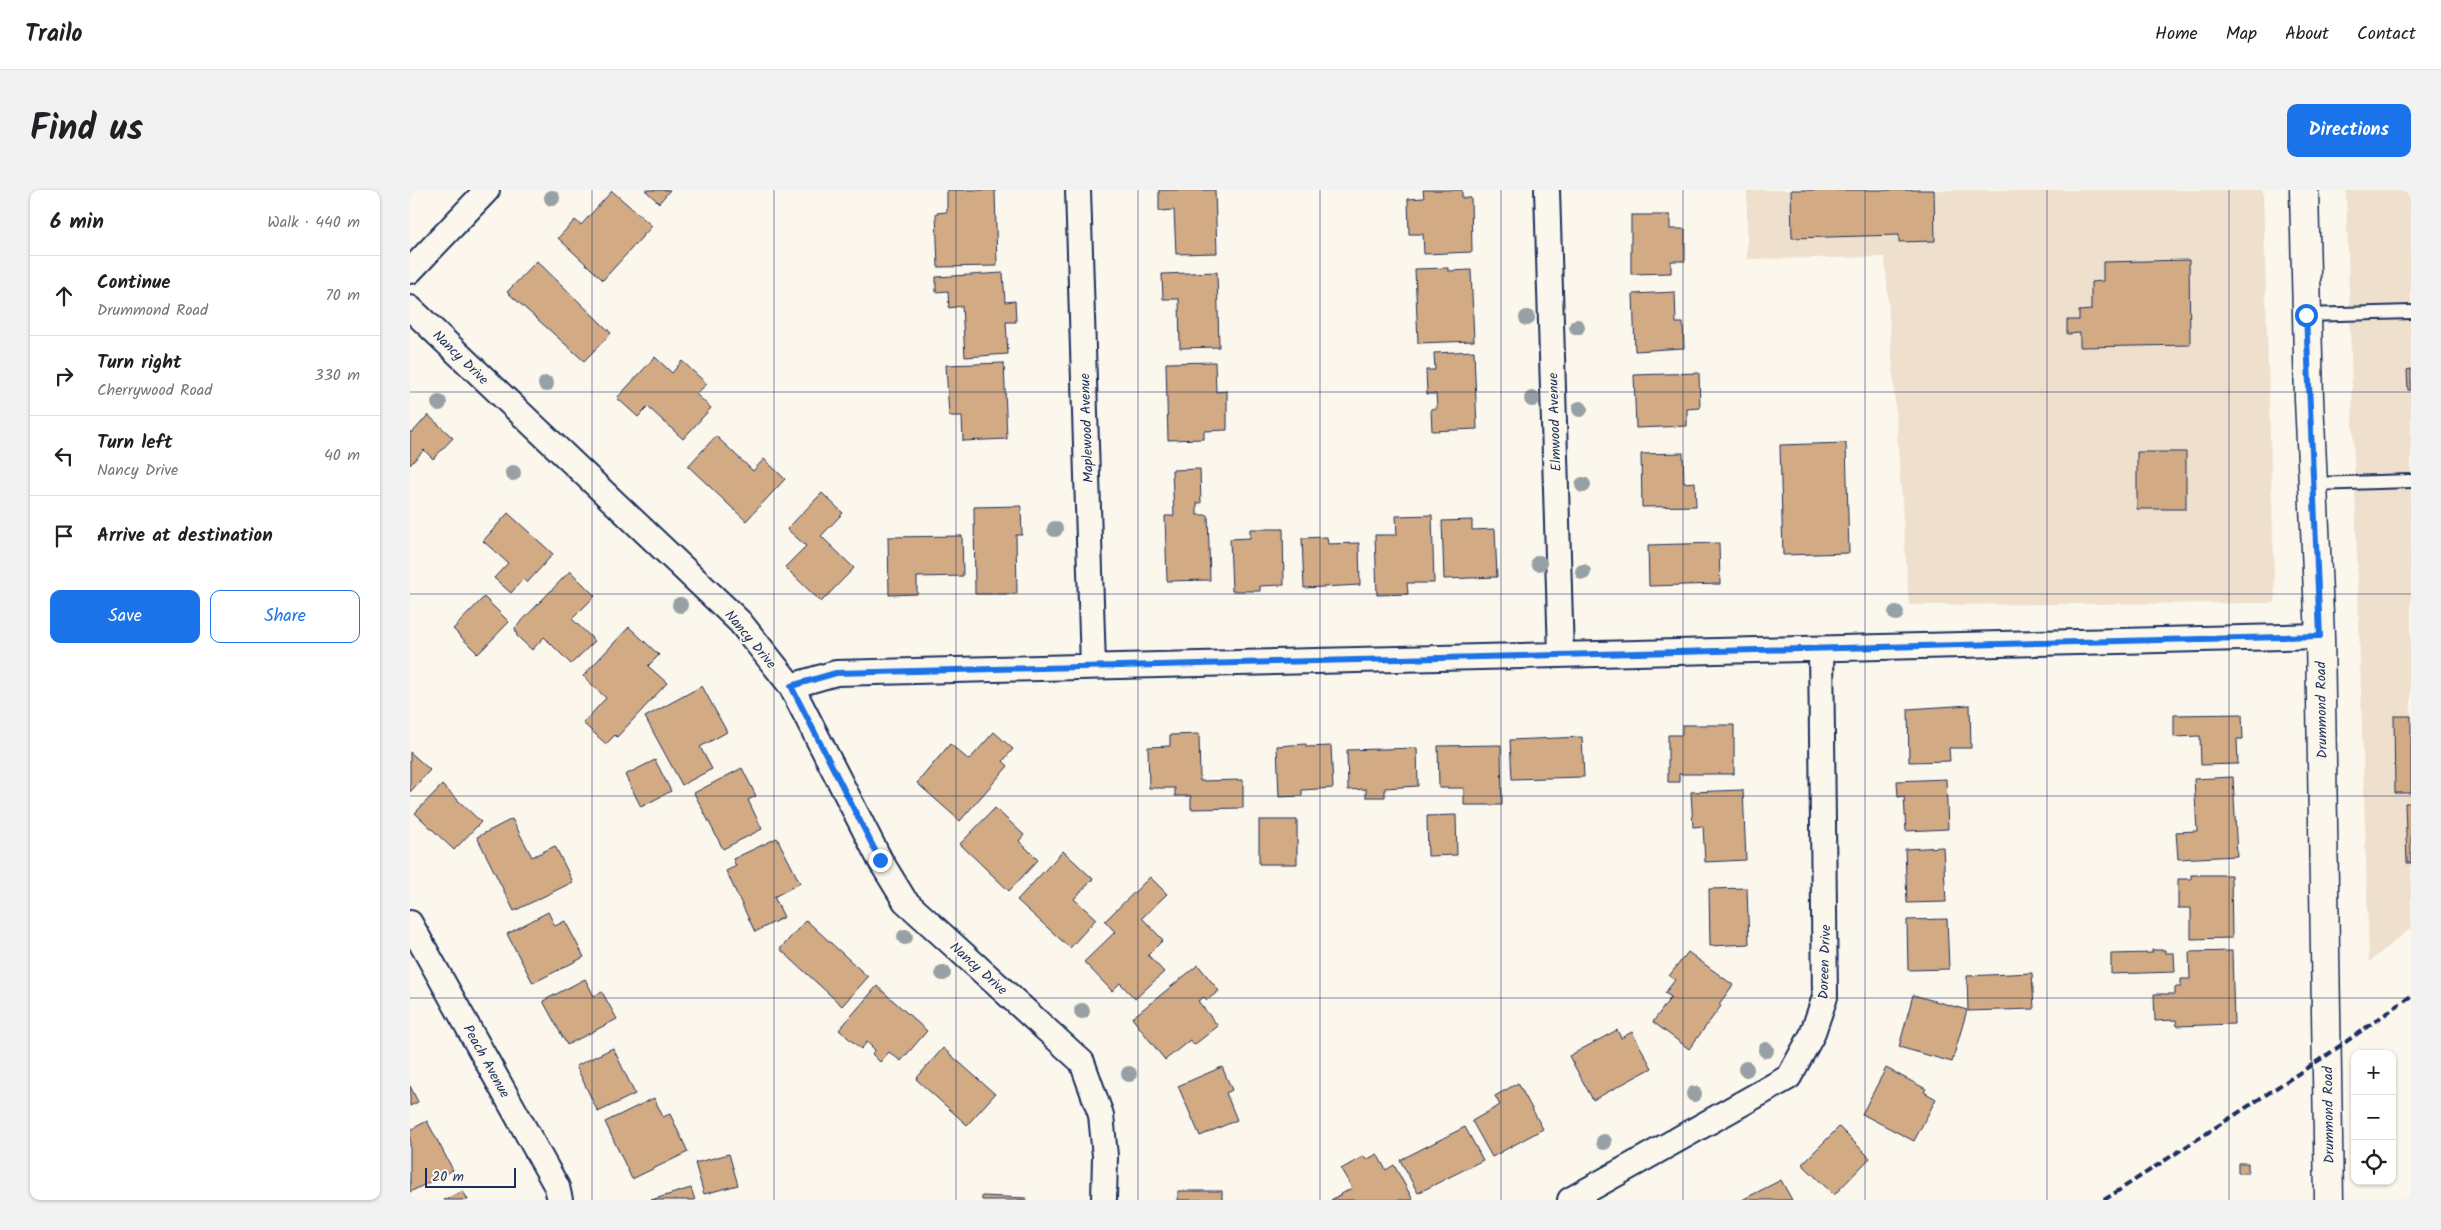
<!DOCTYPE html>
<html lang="en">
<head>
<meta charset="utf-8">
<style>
  :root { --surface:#fff; --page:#f2f2f2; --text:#202124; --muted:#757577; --line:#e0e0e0; --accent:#1a73e8 }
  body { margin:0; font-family:Kalam,sans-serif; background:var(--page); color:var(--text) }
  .controls { position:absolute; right:15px; bottom:15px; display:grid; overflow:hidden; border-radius:10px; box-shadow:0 1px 4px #0004 }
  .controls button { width:45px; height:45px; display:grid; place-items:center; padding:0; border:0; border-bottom:1px solid var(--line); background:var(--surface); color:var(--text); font:25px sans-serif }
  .scale { position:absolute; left:15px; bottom:12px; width:91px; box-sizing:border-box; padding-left:5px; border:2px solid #1b2f5e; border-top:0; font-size:14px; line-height:18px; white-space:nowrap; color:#1b2f5e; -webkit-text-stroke:4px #fbf7ec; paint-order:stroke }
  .stop { position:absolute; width:15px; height:15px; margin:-11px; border:4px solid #1a73e8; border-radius:50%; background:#fff }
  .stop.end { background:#1a73e8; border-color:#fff; box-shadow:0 1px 5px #0008 }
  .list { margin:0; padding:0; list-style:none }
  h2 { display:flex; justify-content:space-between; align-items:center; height:65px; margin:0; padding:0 20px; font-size:21px }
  h2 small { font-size:16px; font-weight:400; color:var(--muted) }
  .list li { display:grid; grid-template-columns:32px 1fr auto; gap:15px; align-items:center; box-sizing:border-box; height:80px; padding:0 20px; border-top:1px solid var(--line) }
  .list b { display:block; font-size:19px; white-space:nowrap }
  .list p { margin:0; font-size:16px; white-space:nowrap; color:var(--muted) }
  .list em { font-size:16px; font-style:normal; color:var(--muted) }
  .actions { display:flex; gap:10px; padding:15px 20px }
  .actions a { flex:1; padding:11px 0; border:1px solid var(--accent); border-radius:10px; text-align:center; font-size:18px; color:var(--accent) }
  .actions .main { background:var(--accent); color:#fff }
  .icon { flex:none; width:28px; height:28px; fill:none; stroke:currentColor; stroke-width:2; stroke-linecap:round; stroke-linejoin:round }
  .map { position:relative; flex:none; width:2001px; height:1010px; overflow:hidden; border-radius:10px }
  header { display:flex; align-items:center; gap:30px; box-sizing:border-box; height:70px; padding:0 25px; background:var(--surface); border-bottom:1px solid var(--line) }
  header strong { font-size:24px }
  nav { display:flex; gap:28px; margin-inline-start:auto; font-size:18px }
  .intro { display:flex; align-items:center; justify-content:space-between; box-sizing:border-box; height:120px; padding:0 30px }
  h1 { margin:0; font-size:35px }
  .button { padding:12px 22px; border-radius:10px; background:var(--accent); color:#fff; font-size:18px; font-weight:700 }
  main { display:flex; gap:30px; padding:0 30px }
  aside { flex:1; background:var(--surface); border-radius:10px; box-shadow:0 1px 4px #0004 }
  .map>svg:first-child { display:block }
  .built { fill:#efe0cd }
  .building { fill:#d2aa84; stroke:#1b2f5e }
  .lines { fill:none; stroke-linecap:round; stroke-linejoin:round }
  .service-casing { stroke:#1b2f5e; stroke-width:16 }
  .minor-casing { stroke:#1b2f5e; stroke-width:28 }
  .secondary-casing { stroke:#1b2f5e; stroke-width:31 }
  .service { stroke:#fbf7ec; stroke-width:12 }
  .minor { stroke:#fbf7ec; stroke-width:24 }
  .secondary { stroke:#fbf7ec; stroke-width:28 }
  .rail { stroke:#1b2f5e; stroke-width:4; stroke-dasharray:8 4; stroke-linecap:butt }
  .tree { fill:#97a1a5 }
  .route { stroke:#1a73e8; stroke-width:6 }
  .grid { fill:none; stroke:#1b2f5e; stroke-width:1; stroke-opacity:0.55 }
  .labels { text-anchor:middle; stroke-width:4; stroke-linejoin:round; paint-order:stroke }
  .street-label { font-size:14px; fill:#1b2f5e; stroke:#fbf7ec }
</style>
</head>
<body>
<header>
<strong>Trailo</strong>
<nav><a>Home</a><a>Map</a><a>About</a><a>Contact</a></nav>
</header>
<div class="intro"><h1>Find us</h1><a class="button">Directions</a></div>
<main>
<aside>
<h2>6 min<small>Walk · 440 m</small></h2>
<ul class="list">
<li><svg class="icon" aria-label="ahead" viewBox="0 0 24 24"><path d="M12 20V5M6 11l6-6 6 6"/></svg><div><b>Continue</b><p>Drummond Road</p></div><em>70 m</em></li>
<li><svg class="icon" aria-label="right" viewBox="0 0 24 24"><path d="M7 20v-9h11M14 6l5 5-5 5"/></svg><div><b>Turn right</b><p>Cherrywood Road</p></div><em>330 m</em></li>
<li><svg class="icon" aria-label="left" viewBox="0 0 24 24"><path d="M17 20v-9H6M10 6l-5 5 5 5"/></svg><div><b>Turn left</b><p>Nancy Drive</p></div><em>40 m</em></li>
<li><svg class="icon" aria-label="arrive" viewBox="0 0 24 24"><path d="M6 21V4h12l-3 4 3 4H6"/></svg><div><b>Arrive at destination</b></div></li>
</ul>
<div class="actions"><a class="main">Save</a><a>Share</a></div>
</aside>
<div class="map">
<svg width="2001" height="1010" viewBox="0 0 2001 1010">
  <rect width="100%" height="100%" fill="#fbf7ec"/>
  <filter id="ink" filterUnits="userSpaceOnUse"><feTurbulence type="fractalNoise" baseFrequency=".02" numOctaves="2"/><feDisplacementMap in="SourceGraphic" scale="10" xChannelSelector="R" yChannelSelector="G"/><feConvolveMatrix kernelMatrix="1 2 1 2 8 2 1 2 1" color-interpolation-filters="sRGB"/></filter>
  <g filter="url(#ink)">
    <path class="built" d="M1337,0H1853L1865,413L1499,415L1475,67L1337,69Z
      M1936,0H2001V738L1959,772Z"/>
    <path class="building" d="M235,0H260L249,13Z
      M537,0H585L587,76L528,77L526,23L537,22Z
      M749,0H805L807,63L766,64L764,20L749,21Z
      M1013,0H1052V8H1061L1062,62L1014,64L1013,44H999L998,9L1014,8Z
      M1381,0H1524L1525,51L1489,52V45L1382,48Z
      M202,1L242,36L193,90L148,48L165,30L171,35Z
      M1221,25H1260V39H1275V71H1261V83L1221,84Z
      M1779,70L1780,155L1670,157V143L1657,144V130H1669V121L1681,120V92L1693,91V72Z
      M127,71L201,143L174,171L97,102Z
      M1038,78V81L1061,80L1064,151L1008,153L1005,79Z
      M807,82L809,157L770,158L769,109H753L752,84Z
      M593,83L595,112L605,111L606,132H596L598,164L555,167L552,116L539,118L538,101L526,102V87Z
      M1265,102L1266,133H1273L1274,158L1225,161L1223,104Z
      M1064,161L1067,239L1022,241L1021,219L1027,218L1026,204H1017L1016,180H1025L1024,163Z
      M245,167L262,183L272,171L297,194L286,204L301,218L273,249L238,217L228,227L207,208Z
      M805,172L806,202L817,201V240L794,241V249L758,250L756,173Z
      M594,173L597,249L553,251L552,226H539L536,175Z
      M2001,179V200H1998L1997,180Z
      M1289,183L1290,218L1277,219V236L1226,238L1224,185Z
      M18,225L43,248L23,269L14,260L0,275V241L2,243Z
      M306,246L343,281L354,269L375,289L336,331L278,276Z
      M1436,253L1439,363L1373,365L1370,255Z
      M1727,262H1776V319H1727Z
      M1273,263L1274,293L1285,292L1286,316L1232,317L1231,264Z
      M790,279L791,313H787V325H798L800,390L757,391L755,326H764L762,280Z
      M412,303L433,323L411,346L444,378L411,412L375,377L396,356L377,339Z
      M611,316L612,345H606L607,404H565L564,317Z
      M98,323L143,364L117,393L113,389L101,403L84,388L98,373L73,351Z
      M1022,325L1024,393H997L998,404L967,405L965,345H987L986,326Z
      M1062,330V340L1085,339L1087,387L1034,389L1032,331Z
      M840,339H873L874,395L850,396V401H822L820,349L840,348Z
      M552,346L553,386L507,387V404L479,405L478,347Z
      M917,347L918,354L949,353L950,395L894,398L892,348Z
      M1309,353L1310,394L1239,396L1238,355Z
      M160,381L185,406L162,429L185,451L161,474L134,447L122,460L107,446L105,438Z
      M74,407L99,432L68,464L43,439Z
      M219,437L249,465L238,476L257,493L207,547L205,545L196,554L173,533L196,508L173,486Z
      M292,496L317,542L290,557L302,579L272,595L235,527Z
      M1560,515L1561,558H1539L1540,571L1499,572L1498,519Z
      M1832,524L1833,549H1827L1828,574L1791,575L1790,546L1764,547V525Z
      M1984,526H2001V603H1985Z
      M1272,535H1324V584H1269V592H1258V545H1272Z
      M584,542L603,559L593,571L598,576L550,631L507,593L540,554L559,570Z
      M789,544L790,591L833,590V618L781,619V606H765V598H739L738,557L760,556V545Z
      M1172,547L1174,587L1102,589L1100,550Z
      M896,554V557L921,556L923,598L892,600V606L869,607L867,556Z
      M1091,555L1092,615H1054V598H1029L1028,556Z
      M1007,558L1008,596L975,598V607H956V599L938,600L937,560Z
      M0,562L20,580L0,602Z
      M245,570L261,601L231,617L215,585Z
      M332,578L346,606L338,610L352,639L313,659L284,603Z
      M1823,587L1827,666L1768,669L1766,642L1787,641L1784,589Z
      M1536,589L1538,639L1496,641L1494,606L1488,607L1487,591Z
      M32,595L71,632L44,660L5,623Z
      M1333,600L1336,670L1295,672L1293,636L1283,637L1281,602Z
      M1995,613H2001V673H1997Z
      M585,618L614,645L609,651L628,670L599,701L550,654Z
      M1046,625L1047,665L1018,666L1017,626Z
      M102,629L122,667L145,656L163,692L104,721L67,647Z
      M849,630H887V674H849Z
      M367,648L390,693L364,707L374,727L345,742L316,681L326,676L323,669Z
      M1533,657L1536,712L1497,713L1495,659Z
      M653,661L683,689L664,709L686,729L660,758L607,710Z
      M1781,685H1821L1822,748L1781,749V718H1768V689H1781Z
      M740,687L757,704L732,728L753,750L738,765L754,782L725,809L710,793L702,801L674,772L705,742L695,731Z
      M1337,698L1339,754L1300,756L1299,699Z
      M138,722L145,736L155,731L174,767L123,793L97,744Z
      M1537,729L1539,779L1498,780L1497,730Z
      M396,730L458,787L432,816L370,759Z
      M1742,760H1755V763H1764L1765,782L1701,784V764L1742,763Z
      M1822,761L1824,834L1767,836L1766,830L1745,831L1744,804H1765V797H1771V789H1780L1779,762Z
      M1278,762L1323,795L1309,814L1311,816L1279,859L1243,832L1261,807L1255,803L1265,790L1259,786Z
      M788,775L809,801L797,810L794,807L788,811L808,836L784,855L780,850L755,870L722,828Z
      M1622,783L1624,819L1558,821L1557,786Z
      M175,789L184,806L192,802L207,829L157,855L133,811Z
      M467,796L517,841L491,871L479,862L470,872L462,864L465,860L457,852L451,859L429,840Z
      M1503,805L1557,820L1542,872L1489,857Z
      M1207,840L1211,848L1222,842L1242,878L1183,910L1159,866Z
      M203,858L225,904L188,922L166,876Z
      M533,858L585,904L557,935L506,889Z
      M812,877L822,900L816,903L827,930L790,946L768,896Z
      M1476,878L1516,899L1514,902L1526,909L1504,951L1452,924Z
      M1108,893L1133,939L1082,967L1062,931L1090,915L1085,906Z
      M0,896L8,912L0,916Z
      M244,908L253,927L260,924L278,962L222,989L195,932Z
      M17,931L43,980L0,1002V940Z
      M1055,937L1073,970L1008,1003L990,970Z
      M1429,937L1460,968L1424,1005L1392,974Z
      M319,964L328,995L294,1004L285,973Z
      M967,964L976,980L984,975L1003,1010H921L942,998L931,979L954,966L956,970Z
      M1828,973H1838V983H1828Z
      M1371,990L1382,1010H1332Z
      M281,998L285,1010H241Z
      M53,1001L58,1010H34Z
      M768,1001H812V1010H768Z
      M572,1006L616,1008V1010H572Z"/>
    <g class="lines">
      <defs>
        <path id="service" d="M1896,125L2001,122
          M1902,294L2001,291"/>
        <path id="minor" d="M668,0L683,476
          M1137,0L1151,465
          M0,81L77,0
          M0,118L330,432L381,496L470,670L495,711L672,872L691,925L695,966L694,1010
          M381,496L426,483L1910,446
          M0,733L147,997L150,1010
          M1160,1010L1379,887L1402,845L1415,807L1411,459"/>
        <path id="secondary" d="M1894,0L1899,209L1910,446L1919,1010"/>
      </defs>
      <use href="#service" class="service-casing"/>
      <use href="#minor" class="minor-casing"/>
      <use href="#secondary" class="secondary-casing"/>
      <use href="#service" class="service"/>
      <use href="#minor" class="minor"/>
      <use href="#secondary" class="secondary"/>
      <path class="rail" d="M1694,1010L1917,865L2001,806"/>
    </g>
    <g class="tree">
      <circle cx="142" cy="8" r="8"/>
      <circle cx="1117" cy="128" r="8"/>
      <circle cx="1167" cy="137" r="8"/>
      <circle cx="136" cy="194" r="8"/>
      <circle cx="1122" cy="209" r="8"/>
      <circle cx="29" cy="213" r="8"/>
      <circle cx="1170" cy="219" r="8"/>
      <circle cx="103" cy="283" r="8"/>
      <circle cx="1173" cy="295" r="8"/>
      <circle cx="645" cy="339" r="8"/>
      <circle cx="1129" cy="373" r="8"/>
      <circle cx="1173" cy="382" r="8"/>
      <circle cx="270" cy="415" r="8"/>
      <circle cx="1486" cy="423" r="8"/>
      <circle cx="495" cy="747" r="8"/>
      <circle cx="533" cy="783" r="8"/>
      <circle cx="672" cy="821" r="8"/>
      <circle cx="1356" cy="860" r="8"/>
      <circle cx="1336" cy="879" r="8"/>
      <circle cx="719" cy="884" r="8"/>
      <circle cx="1284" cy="904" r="8"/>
      <circle cx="1194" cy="952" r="8"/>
    </g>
  </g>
  <g class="lines" filter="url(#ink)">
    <path class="route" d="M470,670L381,496L426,483L1910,446L1896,125"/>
  </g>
  <path class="grid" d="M182,0V1010M364,0V1010M546,0V1010M728,0V1010M910,0V1010M1091,0V1010M1273,0V1010M1455,0V1010M1637,0V1010M1819,0V1010M0,202H2001M0,404H2001M0,606H2001M0,808H2001"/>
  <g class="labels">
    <g class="street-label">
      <text transform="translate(51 167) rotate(44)" y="5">Nancy Drive</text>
      <text transform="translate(1144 232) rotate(-92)" y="5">Elmwood Avenue</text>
      <text transform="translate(676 238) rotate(-92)" y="5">Maplewood Avenue</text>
      <text transform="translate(341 449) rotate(50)" y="5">Nancy Drive</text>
      <text transform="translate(1911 520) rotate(-91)" y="5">Drummond Road</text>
      <text transform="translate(1414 772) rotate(-88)" y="5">Doreen Drive</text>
      <text transform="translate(569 778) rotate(42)" y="5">Nancy Drive</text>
      <text transform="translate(77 871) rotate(61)" y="5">Peach Avenue</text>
      <text transform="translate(1918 925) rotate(-91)" y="5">Drummond Road</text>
    </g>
  </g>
</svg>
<div class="controls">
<button>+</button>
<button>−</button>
<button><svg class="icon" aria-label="locate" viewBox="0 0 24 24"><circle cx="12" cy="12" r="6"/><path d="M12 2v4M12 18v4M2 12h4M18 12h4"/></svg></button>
</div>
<div class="scale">20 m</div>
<div class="stop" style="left:1896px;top:125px"></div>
<div class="stop end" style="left:470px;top:670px"></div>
</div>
</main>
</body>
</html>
